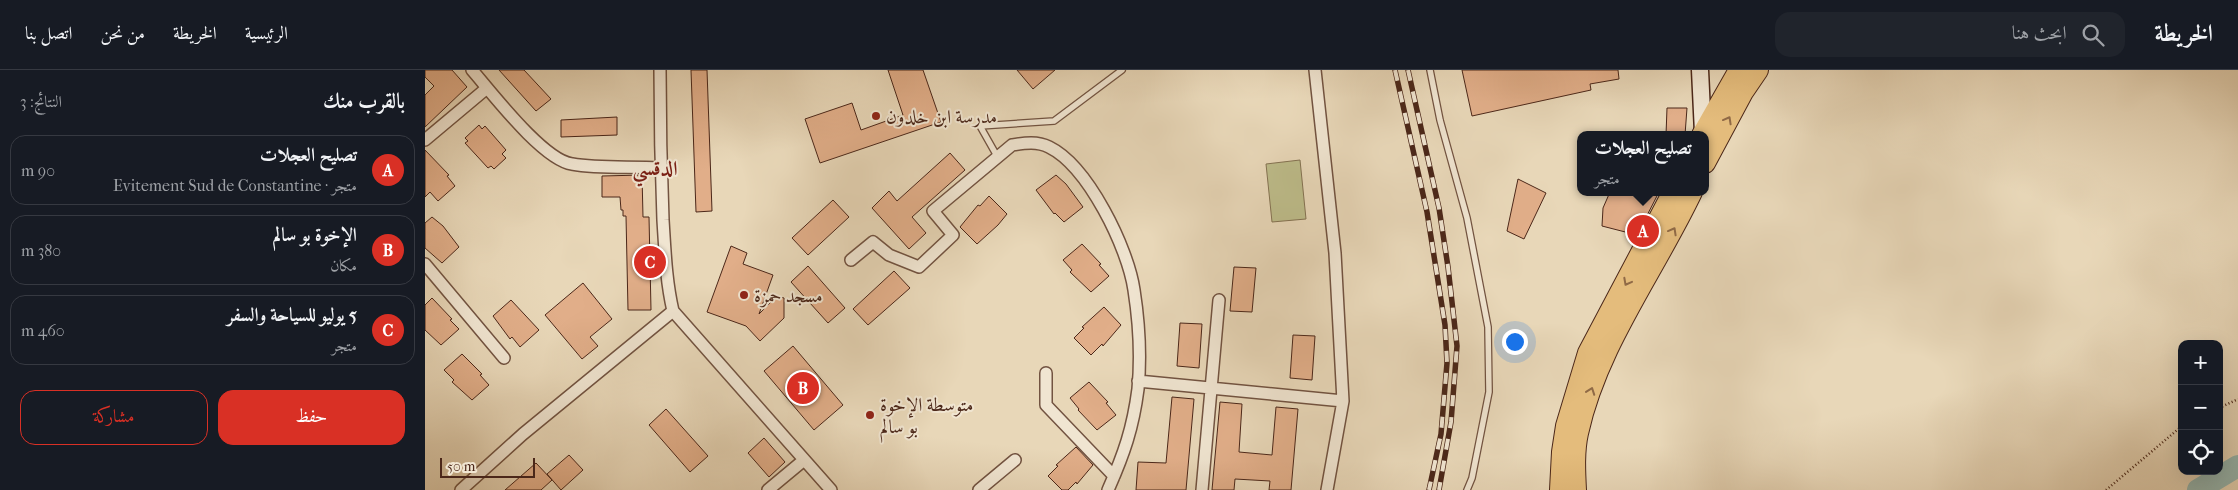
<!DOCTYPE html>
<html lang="ar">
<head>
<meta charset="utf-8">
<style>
  :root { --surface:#171b24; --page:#20242c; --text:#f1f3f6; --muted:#9ea1a6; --line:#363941; --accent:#d93025 }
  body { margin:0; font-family:"IM FELL French Canon",Amiri,serif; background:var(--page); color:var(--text); direction:rtl }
  .controls { position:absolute; right:15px; bottom:15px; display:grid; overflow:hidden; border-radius:10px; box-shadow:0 5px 20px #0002 }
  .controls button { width:45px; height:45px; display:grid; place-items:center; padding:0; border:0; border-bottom:1px solid var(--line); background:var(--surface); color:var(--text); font:25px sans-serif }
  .scale { position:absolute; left:15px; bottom:12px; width:95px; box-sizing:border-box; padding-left:5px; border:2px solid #4b2719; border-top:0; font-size:14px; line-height:18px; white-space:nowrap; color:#4b2719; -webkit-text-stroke:4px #f0e5d1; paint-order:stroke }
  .you { position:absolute; left:1089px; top:271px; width:18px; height:18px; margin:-12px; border:4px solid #fff; border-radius:50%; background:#1a73e8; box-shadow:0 0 0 8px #1a73e833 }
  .badge { display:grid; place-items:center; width:32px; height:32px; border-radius:50%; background:var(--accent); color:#fff; font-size:16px; font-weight:700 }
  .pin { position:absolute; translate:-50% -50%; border:2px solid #fff; box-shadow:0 1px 5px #0006 }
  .popup { position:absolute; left:1152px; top:61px; width:132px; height:65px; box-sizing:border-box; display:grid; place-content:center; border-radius:10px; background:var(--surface); filter:drop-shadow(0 1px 4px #0005); font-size:16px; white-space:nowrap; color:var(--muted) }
  .popup b { font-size:19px; color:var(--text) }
  .popup::after { content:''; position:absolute; left:50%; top:100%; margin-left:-10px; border:10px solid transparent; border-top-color:var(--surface) }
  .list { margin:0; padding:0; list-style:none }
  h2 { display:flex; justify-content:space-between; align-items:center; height:65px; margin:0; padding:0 20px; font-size:21px }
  h2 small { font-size:16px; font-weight:400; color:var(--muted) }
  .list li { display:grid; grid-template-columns:32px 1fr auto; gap:15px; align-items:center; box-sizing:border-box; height:70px; margin:0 10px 10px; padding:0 10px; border:1px solid var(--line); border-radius:15px }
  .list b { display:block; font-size:19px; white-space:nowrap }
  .list p { margin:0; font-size:16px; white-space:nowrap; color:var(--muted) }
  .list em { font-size:16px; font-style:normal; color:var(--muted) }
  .actions { display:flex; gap:10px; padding:15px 20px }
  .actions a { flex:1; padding:11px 0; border:1px solid var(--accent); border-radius:15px; text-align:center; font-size:18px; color:var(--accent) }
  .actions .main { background:var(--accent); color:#fff }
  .icon { flex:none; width:28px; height:28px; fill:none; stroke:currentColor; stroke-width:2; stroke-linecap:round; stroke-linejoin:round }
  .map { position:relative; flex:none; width:1813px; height:420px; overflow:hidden; direction:ltr }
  header { display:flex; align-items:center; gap:30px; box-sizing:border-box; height:70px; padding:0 25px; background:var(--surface); border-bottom:1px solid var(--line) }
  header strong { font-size:24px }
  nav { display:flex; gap:28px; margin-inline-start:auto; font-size:18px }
  .search { width:350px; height:45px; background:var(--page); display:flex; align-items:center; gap:12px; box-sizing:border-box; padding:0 18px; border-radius:15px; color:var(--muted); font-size:19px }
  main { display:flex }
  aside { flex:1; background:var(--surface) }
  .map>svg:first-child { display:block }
  .green { fill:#bdbc8a; stroke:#847252 }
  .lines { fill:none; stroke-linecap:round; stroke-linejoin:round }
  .river { stroke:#97b9b3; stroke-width:22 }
  .building { fill:#e1ae89; stroke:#4b2719 }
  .service-casing { stroke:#725341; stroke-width:8 }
  .minor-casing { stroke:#725341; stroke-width:14 }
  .secondary-casing { stroke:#4b2719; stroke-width:19 }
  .trunk-casing { stroke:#4b2719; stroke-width:22 }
  .path { stroke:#4b2719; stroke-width:2.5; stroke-dasharray:1 2.5; stroke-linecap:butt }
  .service { stroke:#f0e5d1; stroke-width:5.5 }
  .minor { stroke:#f0e5d1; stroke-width:11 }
  .secondary { stroke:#f0e5d1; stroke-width:16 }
  .trunk { stroke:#e4bc7c; stroke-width:20 }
  .rail-casing { stroke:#4b2719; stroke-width:5.5 }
  .rail { stroke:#f0e5d1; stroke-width:4; stroke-dasharray:11; stroke-linecap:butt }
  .oneway { stroke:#906a46 }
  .poi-dot { fill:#8f2418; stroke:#f0e5d1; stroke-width:2 }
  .labels { text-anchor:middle; stroke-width:4; stroke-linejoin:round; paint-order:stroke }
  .poi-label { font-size:19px; fill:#4b2719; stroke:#f0e5d1; text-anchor:start }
  .neighbourhood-label { font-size:20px; font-weight:bold; fill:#7a1f14; stroke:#f0e5d1 }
</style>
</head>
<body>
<header>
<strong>الخريطة</strong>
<div class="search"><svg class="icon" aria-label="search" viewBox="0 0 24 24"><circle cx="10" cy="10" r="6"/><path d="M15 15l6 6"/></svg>ابحث هنا</div>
<nav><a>الرئيسية</a><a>الخريطة</a><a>من نحن</a><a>اتصل بنا</a></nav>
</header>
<main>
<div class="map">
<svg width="1813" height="420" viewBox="0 0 1813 420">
  <rect width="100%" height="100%" fill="#e8d7b8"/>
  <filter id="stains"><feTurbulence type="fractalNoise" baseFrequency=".004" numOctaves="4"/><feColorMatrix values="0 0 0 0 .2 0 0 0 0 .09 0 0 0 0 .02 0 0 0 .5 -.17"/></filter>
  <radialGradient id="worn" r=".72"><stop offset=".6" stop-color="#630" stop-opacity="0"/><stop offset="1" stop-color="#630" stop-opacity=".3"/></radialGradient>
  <path class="green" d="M875,90L881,149L847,152L841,94Z"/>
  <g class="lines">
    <path class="river" d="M1773,420L1813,396"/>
  </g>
  <path class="building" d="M0,0H27L42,17L0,57V25L9,16L0,7Z
    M74,0H99L126,29L111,41Z
    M266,0H282L287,141L271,142Z
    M463,0H498L516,52L395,93L380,49L427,33L436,60L478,45Z
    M592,0H630L608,19Z
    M1037,0H1193L1194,9L1165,14L1166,20L1047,46Z
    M1242,38H1262L1260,65H1241Z
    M192,47V65L136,67V50Z
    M54,55L57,59L60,56L81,80L77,84L81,88L69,99L66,96L63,98L40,73L43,71L40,68Z
    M0,80L24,105L22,106L30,116L13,131L5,122L0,127Z
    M525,83L540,100L487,147L501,163L484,179L447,138L464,121L472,131Z
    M217,105L218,147H224L226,240H203L201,146H198V140H196L195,127H177V106Z
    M631,105L641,114L658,137L639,152L630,143L629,144L611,120Z
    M1093,109L1121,123L1099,169L1082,161Z
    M1185,122H1234L1212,165L1177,156L1178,138Z
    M564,126L582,144L573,155L552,174L535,157L553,135L555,136Z
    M408,130L424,147L383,185L367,168Z
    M7,147L18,156L34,177L17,193L0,178V153Z
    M657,174L676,194L674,195L684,206L666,222L645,202L647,200L638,190Z
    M306,176L322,183L318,194L348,205L334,244L352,226L359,228V248L335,271L321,256L282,242Z
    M383,196L420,238L403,253L366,212Z
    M809,197L831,198L827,242L805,241Z
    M469,201L485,218L443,255L428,239Z
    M158,213L187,249L165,267L173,276L157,289L120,245Z
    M7,228L27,249L25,250L34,259L16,275L0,260V235Z
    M86,230L114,260L95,277L87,267L85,269L68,246Z
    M679,237L696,255L678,276L677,274L666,285L649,268L659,258L657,257Z
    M755,253L777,254L774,298L752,296Z
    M868,265L890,266L887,310L865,308Z
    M368,276L418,335L389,360L339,301Z
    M37,284L57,304L55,305L64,315L47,330L27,312L29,310L19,300Z
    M664,312L683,332L681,333L691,345L672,360L653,340L654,339L645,328Z
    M747,327L769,329L761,420H711L713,392L741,393Z
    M795,332L817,334L814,382L847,385L851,337L873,339L866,420H844L845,411L810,409L809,420H787Z
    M241,339L283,386L265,402L224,355Z
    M339,368L360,392L344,407L323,383Z
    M651,377L668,395L652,414L651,412L643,420H637L623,406L633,396L631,395Z
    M144,385L158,400L136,420L122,404Z
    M111,393L127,410L116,420H80Z"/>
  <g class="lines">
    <defs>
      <path id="service" d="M1005,0L1015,50L1042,148L1063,257L1064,322L1047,408L1042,420
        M572,86L555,56L629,51L697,0"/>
      <path id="minor" d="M47,0C67,23 118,90 147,94C175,99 207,96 235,98
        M235,0C235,50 236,100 238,150C240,181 241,211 248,241L406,420
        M890,0L910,183L918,331L902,420
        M0,70L62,18
        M426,190L448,172L464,185L494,197L528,165L508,141L587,75C600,73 612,71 624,77C663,96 703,178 709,220C714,252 716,287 713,319C708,358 699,384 683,420
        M0,194L79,288
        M621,303V335L689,406
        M713,311L918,331
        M36,420L98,364L248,241
        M343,420L379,390
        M554,420L590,390
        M777,420L794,230"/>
      <path id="secondary" d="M1275,0L1278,63"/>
      <path id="trunk" d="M1277,65L1314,0
        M1280,93L1318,22L1333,0
        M1135,420L1137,382L1141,356L1163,283L1248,122
        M1151,420C1150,401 1149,381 1153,363C1172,276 1229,202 1267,122"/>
    </defs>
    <use href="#service" class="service-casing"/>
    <use href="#minor" class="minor-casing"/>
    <use href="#secondary" class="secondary-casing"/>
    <use href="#trunk" class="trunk-casing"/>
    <path class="path" d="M1794,338L1813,329
      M1681,420L1757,356"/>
    <use href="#service" class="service"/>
    <use href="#minor" class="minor"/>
    <use href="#secondary" class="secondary"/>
    <use href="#trunk" class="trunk"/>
    <defs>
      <path id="rail" d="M970,0L1002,142L1020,255L1022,293L1016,364L1004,420
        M983,0L1014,138L1023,197L1032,276L1026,352L1014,420"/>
    </defs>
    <use href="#rail" class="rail-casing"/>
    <use href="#rail" class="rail"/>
  </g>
  <defs><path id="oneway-chevron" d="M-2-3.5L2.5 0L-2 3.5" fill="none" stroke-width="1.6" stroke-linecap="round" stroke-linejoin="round" transform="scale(1.25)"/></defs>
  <g class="oneway">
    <use href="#oneway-chevron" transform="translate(1303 50) rotate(-61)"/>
    <use href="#oneway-chevron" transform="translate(1248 161) rotate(-61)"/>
    <use href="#oneway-chevron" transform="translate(1202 212) rotate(118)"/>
    <use href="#oneway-chevron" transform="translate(1166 321) rotate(-70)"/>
  </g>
  <g class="poi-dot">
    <circle cx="451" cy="46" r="5"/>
    <circle cx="319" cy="225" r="5"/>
    <circle cx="445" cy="345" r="5"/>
  </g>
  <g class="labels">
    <g class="poi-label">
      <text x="461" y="53">مدرسة ابن خلدون</text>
      <text x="329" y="232">مسجد حمزة</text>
      <text x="455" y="341">متوسطة الإخوة<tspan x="455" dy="22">بو سالم</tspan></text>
    </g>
    <g class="neighbourhood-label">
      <text x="230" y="105">الدقسي</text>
    </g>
  </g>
  <rect width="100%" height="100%" filter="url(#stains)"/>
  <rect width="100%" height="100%" fill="url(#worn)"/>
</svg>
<div class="controls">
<button>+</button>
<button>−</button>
<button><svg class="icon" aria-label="locate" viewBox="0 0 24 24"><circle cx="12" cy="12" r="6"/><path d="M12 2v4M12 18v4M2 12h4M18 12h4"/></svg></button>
</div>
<div class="scale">50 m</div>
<div class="you"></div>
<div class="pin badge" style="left:1218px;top:161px">A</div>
<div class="popup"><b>تصليح العجلات</b>متجر</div>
<div class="pin badge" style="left:378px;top:318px">B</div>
<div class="pin badge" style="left:225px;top:192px">C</div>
</div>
<aside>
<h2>بالقرب منك<small>النتائج: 3</small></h2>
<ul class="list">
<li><span class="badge">A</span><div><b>تصليح العجلات</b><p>متجر · Evitement Sud de Constantine</p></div><em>90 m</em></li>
<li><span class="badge">B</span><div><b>الإخوة بو سالم</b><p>مكان</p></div><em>380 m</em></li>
<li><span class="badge">C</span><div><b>5 يوليو للسياحة والسفر</b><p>متجر</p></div><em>460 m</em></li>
</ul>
<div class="actions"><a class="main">حفظ</a><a>مشاركة</a></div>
</aside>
</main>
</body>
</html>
